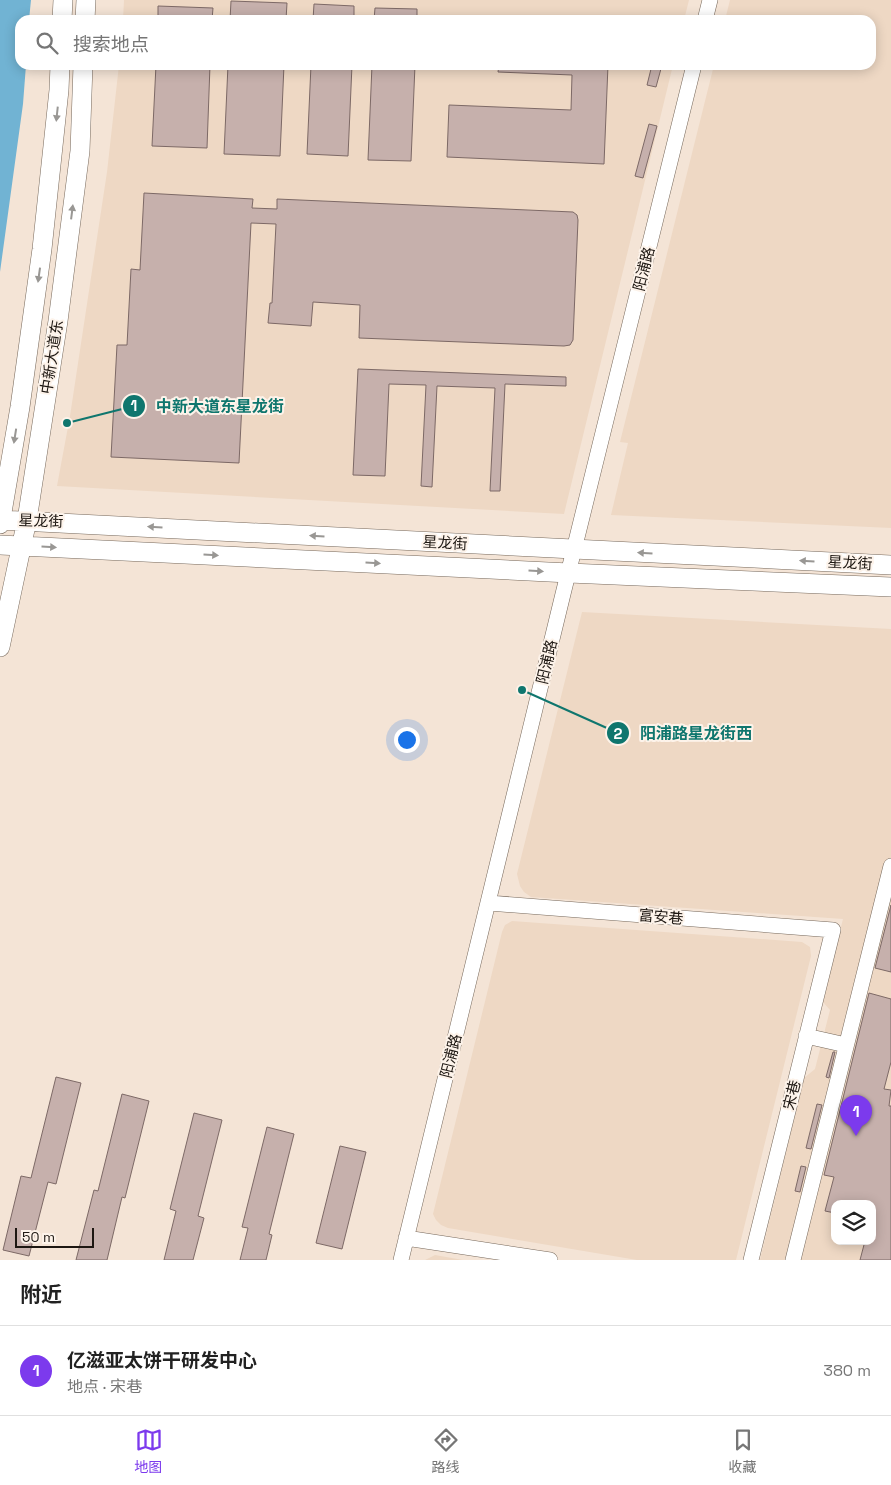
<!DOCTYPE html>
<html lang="zh">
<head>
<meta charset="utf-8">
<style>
  :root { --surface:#fff; --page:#f2f2f2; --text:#222; --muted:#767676; --line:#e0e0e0; --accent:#7c3aed }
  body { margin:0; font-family:"Space Grotesk","Noto Sans SC",sans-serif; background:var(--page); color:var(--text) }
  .controls { position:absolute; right:15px; bottom:15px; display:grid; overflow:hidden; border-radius:10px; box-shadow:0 2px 12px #0003 }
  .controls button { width:45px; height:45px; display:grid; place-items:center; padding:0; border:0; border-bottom:1px solid var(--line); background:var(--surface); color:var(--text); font:25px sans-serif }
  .scale { position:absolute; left:15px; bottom:12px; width:79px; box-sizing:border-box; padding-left:5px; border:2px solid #1d1712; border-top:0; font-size:14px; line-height:18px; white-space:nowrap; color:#1d1712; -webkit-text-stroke:4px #fdf3ea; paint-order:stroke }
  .you { position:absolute; left:406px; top:739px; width:18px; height:18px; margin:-12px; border:4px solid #fff; border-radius:50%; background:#1a73e8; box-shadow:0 0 0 8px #1a73e833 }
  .badge { display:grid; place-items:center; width:32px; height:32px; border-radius:50%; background:var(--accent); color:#fff; font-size:16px; font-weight:700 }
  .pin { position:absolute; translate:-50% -41px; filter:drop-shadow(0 1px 2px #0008) }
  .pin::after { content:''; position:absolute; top:26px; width:18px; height:15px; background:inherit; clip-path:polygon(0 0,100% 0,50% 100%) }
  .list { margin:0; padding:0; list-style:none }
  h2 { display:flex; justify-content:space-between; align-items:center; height:65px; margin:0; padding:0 20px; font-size:21px }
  h2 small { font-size:16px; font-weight:400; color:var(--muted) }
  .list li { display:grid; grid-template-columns:32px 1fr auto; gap:15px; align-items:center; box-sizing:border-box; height:90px; padding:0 20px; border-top:1px solid var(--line) }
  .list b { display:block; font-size:19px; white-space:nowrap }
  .list p { margin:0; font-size:16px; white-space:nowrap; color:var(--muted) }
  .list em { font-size:16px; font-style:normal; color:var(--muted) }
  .icon { flex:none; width:28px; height:28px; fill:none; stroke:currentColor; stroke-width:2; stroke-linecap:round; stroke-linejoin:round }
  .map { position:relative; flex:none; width:891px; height:1260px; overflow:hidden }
  .search { position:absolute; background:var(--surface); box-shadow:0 2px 12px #0003; left:15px; right:15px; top:15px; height:55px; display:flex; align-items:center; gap:12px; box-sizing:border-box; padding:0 18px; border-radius:15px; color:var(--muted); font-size:19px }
  .sheet { height:155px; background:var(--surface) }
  nav { display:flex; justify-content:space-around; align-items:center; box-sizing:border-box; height:70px; border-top:1px solid var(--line); background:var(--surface); font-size:14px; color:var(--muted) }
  nav a { display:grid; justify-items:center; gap:2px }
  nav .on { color:var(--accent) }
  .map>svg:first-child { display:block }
  .built { fill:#eed8c4; fill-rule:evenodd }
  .water { fill:#71b3d3 }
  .building { fill:#c6b0ac; stroke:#7d6966 }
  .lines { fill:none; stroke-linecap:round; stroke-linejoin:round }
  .minor-casing { stroke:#77695c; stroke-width:16 }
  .major-casing { stroke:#77695c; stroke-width:20 }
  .minor { stroke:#fff; stroke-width:15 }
  .major { stroke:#fff; stroke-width:19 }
  .oneway { fill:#999794 }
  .labels { text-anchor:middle; stroke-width:4; stroke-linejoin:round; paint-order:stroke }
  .street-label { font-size:15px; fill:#1d1712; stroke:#fdf3ea }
  .leader { fill:none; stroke:#0f766e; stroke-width:2 }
  .callout-dot { fill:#0f766e; stroke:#fdf3ea; stroke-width:2 }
  .mark-label { font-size:15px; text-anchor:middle; font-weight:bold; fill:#fff }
  .callout-label { font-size:16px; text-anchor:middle; font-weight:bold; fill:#0f766e; stroke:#fdf3ea; stroke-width:4; stroke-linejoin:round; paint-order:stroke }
</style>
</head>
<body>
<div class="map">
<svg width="891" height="1260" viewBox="0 0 891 1260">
  <rect width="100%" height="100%" fill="#f4e4d6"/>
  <path class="built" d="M124,0H689L684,20H123Z
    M730,0H891V528L611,515L628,443L620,442L714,65H871V20H725Z
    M119,65H673L564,514L57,486L70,416L107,172Z
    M582,612L891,629V1260H760L804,1078L815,1069L830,1010L822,1001L843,919L531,897L524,892L520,886L517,874ZM835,1204H872V1241H835Z
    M512,921L802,942L810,947L811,956L736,1260H637L448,1228L441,1225L436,1220L433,1214L502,932L505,925Z
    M435,1255L463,1260H425Z"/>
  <path class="water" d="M0,0H31L29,20H20V65H26L23,104L0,272Z"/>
  <path class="building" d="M231,1L287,3L286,20H230Z
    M314,4L354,6V20H313Z
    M158,6L213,8L212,20H158Z
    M375,8L417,9V20H374Z
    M156,65H210L207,148L152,146Z
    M228,65H284L280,156L224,154Z
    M311,65H352L348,156L307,154Z
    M372,65H415L411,161L368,160Z
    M499,65H608L604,164L447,157L449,105L571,110L572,75L498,72Z
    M652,65H662L656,87L647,85Z
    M649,124L657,126L643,178L635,176Z
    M144,193L253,199L252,208L277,209V199L573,212L577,215L578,220L573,340L570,345L564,346L359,338L360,305L313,302L311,326L268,323L270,303H272L276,224L251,223L239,463L111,457L117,345H127L131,269L140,270Z
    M358,369L566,377V386L505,384L500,491H490L495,388L437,386L432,487L421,486L426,385L389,384L385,476L353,475Z
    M891,905V972L875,968Z
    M869,993L891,999V1062L884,1089L891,1090L889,1106H891V1260H860L865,1241H872V1204H835V1213L825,1211L834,1177L824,1175Z
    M833,1052H835L829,1078L826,1077Z
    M56,1077L81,1083L56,1184L48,1182L29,1256L3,1250L21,1176L31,1178Z
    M122,1094L149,1101L125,1198L122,1197L107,1260H76L94,1190L98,1191Z
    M817,1104L822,1105L811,1149L806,1148Z
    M194,1113L222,1120L198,1216L204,1218L193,1260H164L176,1211L170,1209Z
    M267,1127L294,1134L269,1234L272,1235L266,1260H240L248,1228L242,1227Z
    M340,1146L366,1152L342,1249L316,1243Z
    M801,1166L806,1167L800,1192L795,1191Z"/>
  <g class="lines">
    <defs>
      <path id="minor" d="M705,20L710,0
        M489,903L833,930L751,1260
        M806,1036L846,1045
        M406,1238L550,1260
        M401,1260L563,594L694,65
        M793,1260L891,866"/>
      <path id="major" d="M62,20L63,0
        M85,20L86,0
        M0,520L891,565
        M0,524L20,407L42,249L59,90L60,65
        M0,545L569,573L891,587
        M0,647L27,520L58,321L80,151L83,65"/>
    </defs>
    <use href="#minor" class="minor-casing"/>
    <use href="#major" class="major-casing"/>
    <use href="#minor" class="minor"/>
    <use href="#major" class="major"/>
  </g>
  <defs><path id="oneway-solid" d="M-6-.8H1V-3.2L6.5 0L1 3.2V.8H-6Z" transform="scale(1.25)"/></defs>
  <g class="oneway">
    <use href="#oneway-solid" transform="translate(57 114) rotate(96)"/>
    <use href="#oneway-solid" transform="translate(72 212) rotate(-83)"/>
    <use href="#oneway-solid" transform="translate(39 275) rotate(98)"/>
    <use href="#oneway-solid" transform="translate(15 436) rotate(99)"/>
    <use href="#oneway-solid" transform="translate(155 527) rotate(-177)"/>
    <use href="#oneway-solid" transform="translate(317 536) rotate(-177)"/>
    <use href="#oneway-solid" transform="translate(49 547) rotate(3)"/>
    <use href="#oneway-solid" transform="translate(645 553) rotate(-177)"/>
    <use href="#oneway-solid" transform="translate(211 555) rotate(3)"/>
    <use href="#oneway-solid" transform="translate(807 561) rotate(-177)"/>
    <use href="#oneway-solid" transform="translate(373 563) rotate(3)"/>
    <use href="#oneway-solid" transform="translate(536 571) rotate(3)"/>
  </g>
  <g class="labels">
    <g class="street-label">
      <text transform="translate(644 269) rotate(-76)" y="5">阳浦路</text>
      <text transform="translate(52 357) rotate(-81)" y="5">中新大道东</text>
      <text transform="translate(41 521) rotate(2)" y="5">星龙街</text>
      <text transform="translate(445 543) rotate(3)" y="5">星龙街</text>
      <text transform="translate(850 563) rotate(3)" y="5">星龙街</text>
      <text transform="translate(547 662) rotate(-77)" y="5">阳浦路</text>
      <text transform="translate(661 917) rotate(5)" y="5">富安巷</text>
      <text transform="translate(451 1056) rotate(-76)" y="5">阳浦路</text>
      <text transform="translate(792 1095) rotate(-76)" y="5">宋巷</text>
    </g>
  </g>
  <path class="leader" d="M67 423L134 406M522 690L618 733"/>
  <g class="callout-dot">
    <circle cx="67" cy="423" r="5"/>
    <circle cx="522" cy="690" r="5"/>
    <circle cx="134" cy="406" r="12"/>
    <circle cx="618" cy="733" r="12"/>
  </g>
  <g class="mark-label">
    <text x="134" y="411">1</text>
    <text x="618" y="739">2</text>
  </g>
  <g class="callout-label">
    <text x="220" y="412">中新大道东星龙街</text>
    <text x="696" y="739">阳浦路星龙街西</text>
  </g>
</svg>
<div class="controls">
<button><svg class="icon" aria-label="layers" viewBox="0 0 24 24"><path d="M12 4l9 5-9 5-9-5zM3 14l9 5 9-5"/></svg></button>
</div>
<div class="scale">50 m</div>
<div class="you"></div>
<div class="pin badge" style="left:856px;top:1136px">1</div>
<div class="search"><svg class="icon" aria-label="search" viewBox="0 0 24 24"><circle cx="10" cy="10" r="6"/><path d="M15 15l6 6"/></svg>搜索地点</div>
</div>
<section class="sheet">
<h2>附近<small></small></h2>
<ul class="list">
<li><span class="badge">1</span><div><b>亿滋亚太饼干研发中心</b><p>地点 · 宋巷</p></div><em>380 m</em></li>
</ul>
</section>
<nav>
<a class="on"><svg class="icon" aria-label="map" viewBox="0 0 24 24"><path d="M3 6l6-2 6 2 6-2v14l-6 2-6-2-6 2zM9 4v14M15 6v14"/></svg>地图</a>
<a><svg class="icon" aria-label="directions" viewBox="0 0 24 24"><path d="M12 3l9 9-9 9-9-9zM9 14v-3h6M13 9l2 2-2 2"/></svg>路线</a>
<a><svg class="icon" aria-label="saved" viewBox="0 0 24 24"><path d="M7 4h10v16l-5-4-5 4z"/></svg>收藏</a>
</nav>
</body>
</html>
